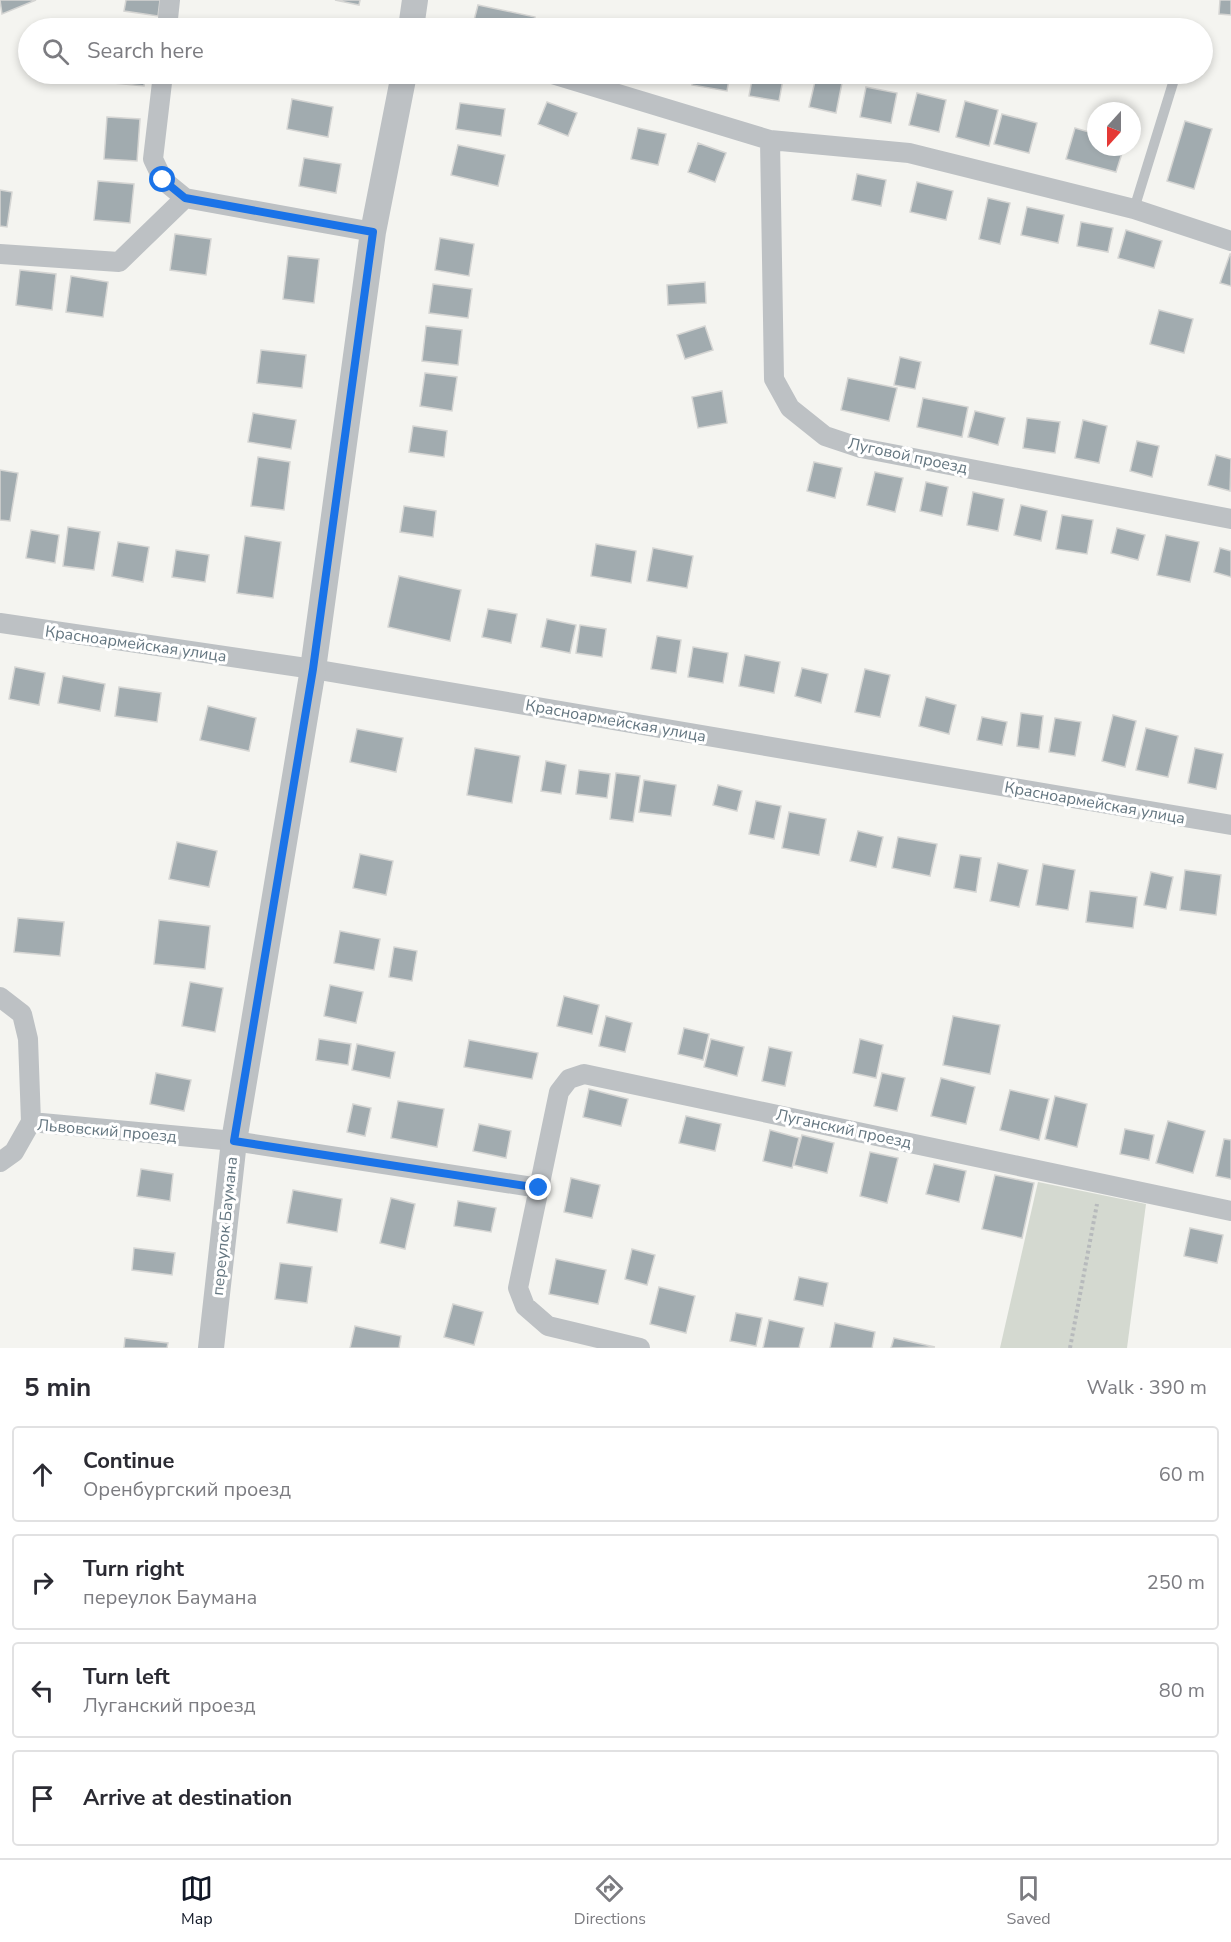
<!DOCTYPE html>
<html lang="en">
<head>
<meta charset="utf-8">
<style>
  :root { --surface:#fff; --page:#f2f2f3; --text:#2b2b33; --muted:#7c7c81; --line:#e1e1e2; --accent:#111827 }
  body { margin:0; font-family:"Nunito Sans",sans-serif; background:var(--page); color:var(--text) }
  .compass { position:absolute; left:1087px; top:102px; width:54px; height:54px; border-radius:50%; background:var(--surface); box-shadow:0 3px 9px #0003; rotate:201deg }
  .stop { position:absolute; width:18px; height:18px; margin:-14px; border:4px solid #1a73e8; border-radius:50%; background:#fff }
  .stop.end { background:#1a73e8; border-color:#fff; box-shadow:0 2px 6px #0008 }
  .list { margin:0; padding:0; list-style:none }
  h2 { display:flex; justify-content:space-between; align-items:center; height:78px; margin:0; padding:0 24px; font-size:26px }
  h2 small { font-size:20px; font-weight:400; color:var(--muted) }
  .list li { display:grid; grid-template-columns:39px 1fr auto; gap:18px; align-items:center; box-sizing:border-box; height:96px; margin:0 12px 12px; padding:0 12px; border:2px solid var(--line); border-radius:6px }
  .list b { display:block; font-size:22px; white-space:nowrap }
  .list p { margin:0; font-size:20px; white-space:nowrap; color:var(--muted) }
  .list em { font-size:20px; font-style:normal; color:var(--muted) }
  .icon { flex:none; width:33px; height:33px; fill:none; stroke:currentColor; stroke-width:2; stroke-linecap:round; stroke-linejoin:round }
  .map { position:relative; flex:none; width:1231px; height:1348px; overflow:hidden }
  .search { position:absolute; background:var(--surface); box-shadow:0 3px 9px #0003; left:18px; right:18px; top:18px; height:66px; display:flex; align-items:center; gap:15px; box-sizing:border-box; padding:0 21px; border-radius:33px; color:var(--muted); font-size:22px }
  .sheet { height:510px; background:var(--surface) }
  nav { display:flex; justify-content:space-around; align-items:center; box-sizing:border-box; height:84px; border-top:2px solid var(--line); background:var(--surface); font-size:16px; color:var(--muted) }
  nav a { display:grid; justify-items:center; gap:3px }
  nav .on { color:var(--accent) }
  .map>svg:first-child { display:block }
  .green { fill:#d4d9d0 }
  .building { fill:#a1abaf; stroke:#d5d5d3; stroke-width:1.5 }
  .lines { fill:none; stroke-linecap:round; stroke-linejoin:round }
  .path { stroke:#b7babc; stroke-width:4; stroke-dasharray:3 3; stroke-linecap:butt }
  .service { stroke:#bdc1c4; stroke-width:10 }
  .minor { stroke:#bdc1c4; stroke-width:20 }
  .tertiary { stroke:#bdc1c4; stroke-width:26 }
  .route { stroke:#1a73e8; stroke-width:8 }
  .labels { text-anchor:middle; stroke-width:6; stroke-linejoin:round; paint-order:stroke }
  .street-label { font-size:16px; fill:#647680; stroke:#fff }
</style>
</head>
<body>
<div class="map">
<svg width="1231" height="1348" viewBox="0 0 1231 1348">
  <rect width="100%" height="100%" fill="#f4f4f0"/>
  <path class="green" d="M1038,1182L1146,1204L1127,1348H1000Z"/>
  <path class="building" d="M0,0H36L2,14Z
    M126,0H160L158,16L124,11Z
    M335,0H360L359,5Z
    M1220,0H1231V15L1219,14Z
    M478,5L535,17L533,28H472Z
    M317,20L353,25L352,28H316Z
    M115,74H145L144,86L114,83Z
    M643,74H674L673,80Z
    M694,74H730L727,91L692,85Z
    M753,74H784L779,101L749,96Z
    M816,77L842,83L836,113L809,107Z
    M866,87L897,93L891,123L860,117Z
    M917,93L946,100L939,132L909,125Z
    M292,99L333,107L328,137L287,129Z
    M965,101L998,110L989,146L956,137Z
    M547,102L577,113L568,136L538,124Z
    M460,103L505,109L501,136L456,129Z
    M1002,114L1037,123L1029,153L994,144Z
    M107,117L140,119L137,161L104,159Z
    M1185,121L1212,129L1194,189L1167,181Z
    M638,128L666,134L658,165L631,159Z
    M1075,128L1096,134V147H1124L1116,172L1066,159Z
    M698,143L726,153L715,182L688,172Z
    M458,145L505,155L498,186L451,175Z
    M304,158L341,164L336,193L299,186Z
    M857,174L886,180L881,206L852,200Z
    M98,181L134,184L130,223L94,220Z
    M917,182L953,191L946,220L910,212Z
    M0,190L12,192L7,227L0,226Z
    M988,198L1010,203L1000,244L979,239Z
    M1027,207L1064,215L1058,243L1021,235Z
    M1081,222L1113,228L1108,252L1077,246Z
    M1126,230L1162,241L1154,268L1118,258Z
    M175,234L211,239L206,275L170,270Z
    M440,238L474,244L469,276L435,270Z
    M1230,254H1231V286L1220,283Z
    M288,256L319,259L314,303L283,299Z
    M20,270L56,274L52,310L16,305Z
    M71,276L108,282L103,317L66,312Z
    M705,282L706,303L668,305L667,285Z
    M433,284L472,289L468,318L429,313Z
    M1159,310L1193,319L1184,353L1150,344Z
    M426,326L462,330L458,365L422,361Z
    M705,326L713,350L685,359L677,335Z
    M261,350L306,355L302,388L257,383Z
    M900,357L921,362L915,389L894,385Z
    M425,373L457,377L452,411L420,406Z
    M848,378L897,388L889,421L841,410Z
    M722,391L727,423L698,428L692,397Z
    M923,398L968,407L962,437L917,427Z
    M975,411L1005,418L998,445L968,437Z
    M253,413L296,420L291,449L248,442Z
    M1027,418L1060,422L1055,453L1023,448Z
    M1083,420L1107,426L1099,463L1075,458Z
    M413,426L447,431L444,457L409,452Z
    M1137,441L1159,446L1152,477L1130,471Z
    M1216,455L1231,459L1230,491L1208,485Z
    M258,457L290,462L284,510L251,506Z
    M814,462L842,468L835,498L807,491Z
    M0,470L18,473L10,521L0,520Z
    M875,472L903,478L895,512L867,505Z
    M926,482L948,487L942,516L920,511Z
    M973,492L1004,499L998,531L967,525Z
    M1021,505L1047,511L1041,541L1014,535Z
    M404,506L436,511L433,537L400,532Z
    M1062,515L1093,520L1087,554L1056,549Z
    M68,527L100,532L94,570L63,566Z
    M1117,528L1145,535L1138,560L1111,553Z
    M31,530L59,535L55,563L26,558Z
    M1166,535L1199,542L1190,582L1157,575Z
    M245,536L281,542L273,598L237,593Z
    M118,542L149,547L143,582L112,576Z
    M596,544L636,551L631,583L591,576Z
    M653,548L693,556L687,588L647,581Z
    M1220,548L1231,551V577L1214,572Z
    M176,550L209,555L205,582L172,577Z
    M399,576L461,590L450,641L388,627Z
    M488,609L517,614L511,643L482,637Z
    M547,619L576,625L570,653L541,647Z
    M580,625L606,629L602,657L576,653Z
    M657,636L681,640L676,673L651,669Z
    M693,647L728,653L723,683L688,677Z
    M745,655L780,662L774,693L739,686Z
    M15,667L45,673L39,705L9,699Z
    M802,668L828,674L821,703L795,696Z
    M865,669L890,675L880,717L855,712Z
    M63,676L105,684L100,711L58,703Z
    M119,687L161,693L157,722L115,716Z
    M926,697L956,705L949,734L919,726Z
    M208,706L256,718L249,751L200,740Z
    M1021,713L1043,716L1039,749L1017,746Z
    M1113,715L1136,721L1125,767L1102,761Z
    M982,717L1007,722L1002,745L977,740Z
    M1055,718L1081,722L1075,756L1049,752Z
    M1146,728L1178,736L1168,777L1136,770Z
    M357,729L403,738L396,772L350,762Z
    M475,748L520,756L512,803L467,795Z
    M1195,748L1223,754L1216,789L1188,783Z
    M546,761L566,765L561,794L541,791Z
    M579,770L610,774L607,798L576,794Z
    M616,773L640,776L633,822L610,819Z
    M644,780L676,785L671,816L639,812Z
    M718,785L742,791L737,811L713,805Z
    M756,801L781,806L774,839L749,834Z
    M789,812L826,819L819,855L782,848Z
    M858,831L883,837L876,867L850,861Z
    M898,837L937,844L930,876L892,868Z
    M177,842L217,851L209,887L169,879Z
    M360,854L393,861L386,895L353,888Z
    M960,855L981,858L976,892L954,888Z
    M998,863L1028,870L1019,907L990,901Z
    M1043,864L1075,870L1068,910L1036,905Z
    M1185,870L1221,875L1216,915L1180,910Z
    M1151,872L1173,877L1166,909L1144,905Z
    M1090,891L1137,897L1133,928L1086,922Z
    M18,918L64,922L60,956L14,952Z
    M159,920L210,926L205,969L154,964Z
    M340,931L380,939L374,970L334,963Z
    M394,947L417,951L412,981L389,977Z
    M190,982L223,988L215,1032L182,1026Z
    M330,985L363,992L356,1023L324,1016Z
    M564,996L599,1005L592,1034L557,1026Z
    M606,1016L632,1023L625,1052L599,1046Z
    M953,1016L1000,1025L990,1074L943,1065Z
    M684,1028L709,1034L703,1060L678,1054Z
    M319,1039L351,1044L348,1065L316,1060Z
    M711,1039L744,1047L737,1076L704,1067Z
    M860,1039L883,1045L876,1078L853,1073Z
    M469,1040L538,1053L532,1079L464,1067Z
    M357,1044L395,1052L390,1078L352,1070Z
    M769,1047L792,1052L785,1086L762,1081Z
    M156,1073L191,1080L184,1111L150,1104Z
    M882,1073L905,1078L897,1111L874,1106Z
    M941,1078L975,1087L966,1124L931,1116Z
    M589,1089L628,1099L621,1126L583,1117Z
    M1010,1090L1049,1099L1039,1140L1000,1130Z
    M1055,1096L1087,1104L1077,1147L1045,1139Z
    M398,1101L444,1109L437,1147L391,1138Z
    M353,1104L371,1108L365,1136L347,1132Z
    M686,1116L721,1124L715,1151L679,1143Z
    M1168,1121L1205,1131L1193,1173L1156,1163Z
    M479,1124L511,1131L506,1158L473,1151Z
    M1125,1129L1154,1135L1149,1160L1120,1154Z
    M770,1130L799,1138L792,1168L763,1161Z
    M802,1135L834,1143L827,1173L794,1165Z
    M1224,1139L1231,1140V1179L1216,1176Z
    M870,1152L898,1158L887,1203L860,1196Z
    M934,1164L966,1171L959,1202L926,1194Z
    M141,1169L173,1174L170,1201L137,1196Z
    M995,1175L1034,1183L1022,1238L982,1229Z
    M571,1178L600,1185L592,1218L564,1212Z
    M293,1190L342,1199L337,1232L287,1223Z
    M391,1198L415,1204L405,1249L380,1243Z
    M458,1201L496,1208L491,1232L454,1226Z
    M1190,1228L1223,1235L1217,1263L1184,1256Z
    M134,1248L175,1253L172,1275L132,1270Z
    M632,1249L655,1255L647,1285L625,1279Z
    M556,1259L606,1270L598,1304L549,1294Z
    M280,1263L312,1267L307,1303L275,1299Z
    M799,1277L828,1283L823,1306L794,1300Z
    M659,1287L695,1296L686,1333L650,1324Z
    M453,1304L483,1312L474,1345L444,1337Z
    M736,1313L762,1318L756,1346L730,1341Z
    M769,1320L804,1328L799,1348H763Z
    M835,1323L875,1332L872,1348H830Z
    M355,1326L401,1336L399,1348H350Z
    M125,1338L168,1343L167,1348H124Z
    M894,1338L935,1347L891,1348Z"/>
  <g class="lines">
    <path class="path" d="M1070,1348L1097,1204"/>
    <path class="service" d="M1134,209L1173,83"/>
    <path class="minor" d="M167,28L170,0
      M163,74L153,159L163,180L185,198
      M552,74L770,140L774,379L790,408L825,436L861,448L1231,519
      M770,140L909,153L1134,209L1231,241
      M0,254L119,262L185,198L373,232
      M0,623L313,669L1231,825
      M0,997L22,1014L28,1039L31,1122
      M0,1162L14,1152L31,1122L234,1141L539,1188L559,1092L569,1079L584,1074L1231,1211
      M539,1188L518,1288L525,1306L548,1326L640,1348"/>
    <path class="tertiary" d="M411,28L415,0
      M211,1348L234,1141L313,669L373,232L404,74"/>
  </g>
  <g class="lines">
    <path class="route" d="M163,180L185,198L373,232L313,669L234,1141L539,1188"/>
  </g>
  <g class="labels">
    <g class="street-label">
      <text transform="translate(908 455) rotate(12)" y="6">Луговой проезд</text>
      <text transform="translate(136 643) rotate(8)" y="6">Красноармейская улица</text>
      <text transform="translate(616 720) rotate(10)" y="6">Красноармейская улица</text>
      <text transform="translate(1095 802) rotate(10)" y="6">Красноармейская улица</text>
      <text transform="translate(844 1128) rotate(12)" y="6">Луганский проезд</text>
      <text transform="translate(107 1130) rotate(5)" y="6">Львовский проезд</text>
      <text transform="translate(224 1226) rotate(-84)" y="6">переулок Баумана</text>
    </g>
  </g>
</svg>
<svg class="compass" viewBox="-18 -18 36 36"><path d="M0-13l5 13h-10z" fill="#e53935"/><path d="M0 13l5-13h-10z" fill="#7c7c81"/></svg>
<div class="stop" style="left:163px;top:180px"></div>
<div class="stop end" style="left:539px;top:1188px"></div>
<div class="search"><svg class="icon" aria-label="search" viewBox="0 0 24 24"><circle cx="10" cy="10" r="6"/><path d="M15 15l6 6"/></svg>Search here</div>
</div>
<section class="sheet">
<h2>5 min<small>Walk · 390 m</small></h2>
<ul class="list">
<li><svg class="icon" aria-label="ahead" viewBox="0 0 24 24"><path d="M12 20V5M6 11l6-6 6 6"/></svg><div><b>Continue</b><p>Оренбургский проезд</p></div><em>60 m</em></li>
<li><svg class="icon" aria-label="right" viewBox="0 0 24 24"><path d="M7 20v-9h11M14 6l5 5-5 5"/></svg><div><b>Turn right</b><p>переулок Баумана</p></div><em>250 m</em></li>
<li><svg class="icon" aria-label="left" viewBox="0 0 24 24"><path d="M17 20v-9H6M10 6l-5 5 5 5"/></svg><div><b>Turn left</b><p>Луганский проезд</p></div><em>80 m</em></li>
<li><svg class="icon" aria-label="arrive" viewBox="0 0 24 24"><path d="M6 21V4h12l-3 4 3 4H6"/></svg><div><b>Arrive at destination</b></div></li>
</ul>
</section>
<nav>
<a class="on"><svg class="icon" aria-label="map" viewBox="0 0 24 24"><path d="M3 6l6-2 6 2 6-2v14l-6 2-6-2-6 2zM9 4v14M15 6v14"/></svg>Map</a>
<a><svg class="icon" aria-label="directions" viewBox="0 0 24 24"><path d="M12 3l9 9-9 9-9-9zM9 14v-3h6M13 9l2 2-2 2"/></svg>Directions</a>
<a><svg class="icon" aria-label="saved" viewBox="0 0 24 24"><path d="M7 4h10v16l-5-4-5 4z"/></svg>Saved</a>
</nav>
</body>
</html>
